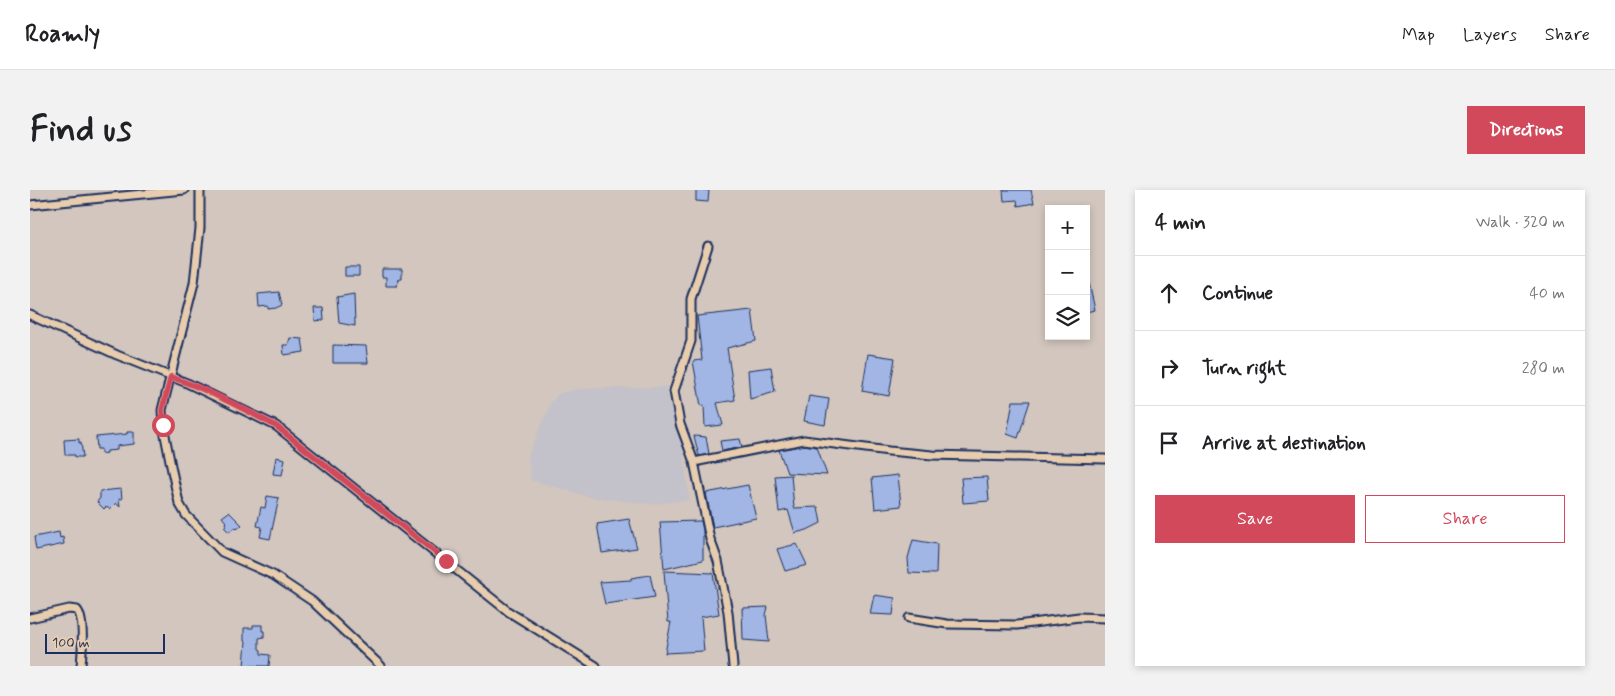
<!DOCTYPE html>
<html lang="en">
<head>
<meta charset="utf-8">
<style>
  :root { --surface:#fff; --page:#f2f2f2; --text:#202124; --muted:#757577; --line:#e0e0e0; --accent:#d1495b }
  body { margin:0; font-family:Mynerve,sans-serif; background:var(--page); color:var(--text) }
  .controls { position:absolute; right:15px; top:15px; display:grid; overflow:hidden; border-radius:0px; box-shadow:0 2px 8px #0003 }
  .controls button { width:45px; height:45px; display:grid; place-items:center; padding:0; border:0; border-bottom:1px solid var(--line); background:var(--surface); color:var(--text); font:25px sans-serif }
  .scale { position:absolute; left:15px; bottom:12px; width:120px; box-sizing:border-box; padding-left:5px; border:2px solid #1b2f5e; border-top:0; font-size:14px; line-height:18px; white-space:nowrap; color:#1b2f5e; -webkit-text-stroke:4px #e7cdae; paint-order:stroke }
  .stop { position:absolute; width:15px; height:15px; margin:-11px; border:4px solid #d1495b; border-radius:50%; background:#fff }
  .stop.end { background:#d1495b; border-color:#fff; box-shadow:0 1px 5px #0008 }
  .list { margin:0; padding:0; list-style:none }
  h2 { display:flex; justify-content:space-between; align-items:center; height:65px; margin:0; padding:0 20px; font-size:21px }
  h2 small { font-size:16px; font-weight:400; color:var(--muted) }
  .list li { display:grid; grid-template-columns:32px 1fr auto; gap:15px; align-items:center; box-sizing:border-box; height:75px; padding:0 20px; border-top:1px solid var(--line) }
  .list b { display:block; font-size:19px; white-space:nowrap }
  .list em { font-size:16px; font-style:normal; color:var(--muted) }
  .actions { display:flex; gap:10px; padding:15px 20px }
  .actions a { flex:1; padding:11px 0; border:1px solid var(--accent); border-radius:0px; text-align:center; font-size:18px; color:var(--accent) }
  .actions .main { background:var(--accent); color:#fff }
  .icon { flex:none; width:28px; height:28px; fill:none; stroke:currentColor; stroke-width:2; stroke-linecap:round; stroke-linejoin:round }
  .map { position:relative; flex:none; width:1075px; height:476px; overflow:hidden; border-radius:0px }
  header { display:flex; align-items:center; gap:30px; box-sizing:border-box; height:70px; padding:0 25px; background:var(--surface); border-bottom:1px solid var(--line) }
  header strong { font-size:24px }
  nav { display:flex; gap:28px; margin-inline-start:auto; font-size:18px }
  .intro { display:flex; align-items:center; justify-content:space-between; box-sizing:border-box; height:120px; padding:0 30px }
  h1 { margin:0; font-size:35px }
  .button { padding:12px 22px; border-radius:0px; background:var(--accent); color:#fff; font-size:18px; font-weight:700 }
  main { display:flex; gap:30px; padding:0 30px }
  aside { flex:1; background:var(--surface); border-radius:0px; box-shadow:0 2px 8px #0003 }
  .map>svg:first-child { display:block }
  .built { fill:#c3c1c9 }
  .building { fill:#a1b6e4; stroke:#1b2f5e }
  .lines { fill:none; stroke-linecap:round; stroke-linejoin:round }
  .minor-casing { stroke:#1b2f5e; stroke-width:11 }
  .minor { stroke:#e7cdae; stroke-width:7 }
  .route { stroke:#d1495b; stroke-width:6 }
</style>
</head>
<body>
<header>
<strong>Roamly</strong>
<nav><a>Map</a><a>Layers</a><a>Share</a></nav>
</header>
<div class="intro"><h1>Find us</h1><a class="button">Directions</a></div>
<main>
<div class="map">
<svg width="1075" height="476" viewBox="0 0 1075 476">
  <rect width="100%" height="100%" fill="#d2c6be"/>
  <filter id="ink" filterUnits="userSpaceOnUse"><feTurbulence type="fractalNoise" baseFrequency=".02" numOctaves="2"/><feDisplacementMap in="SourceGraphic" scale="10" xChannelSelector="R" yChannelSelector="G"/><feConvolveMatrix kernelMatrix="1 2 1 2 8 2 1 2 1" color-interpolation-filters="sRGB"/></filter>
  <g filter="url(#ink)">
    <path class="built" d="M636,197L653,260L659,310L619,314L560,307L501,290L498,266L522,211L530,203L549,199Z"/>
    <path class="building" d="M666,0H679L678,12L666,11Z
      M973,0H1001L1004,13L988,16L987,10L974,11Z
      M315,77H329V86H315Z
      M352,79H372V89H369L367,96H356V87H352Z
      M1056,93H1059L1065,120L1056,122Z
      M249,102L252,115L246,118L238,119V116L229,117L228,104Z
      M324,104L325,136L309,133L307,107Z
      M284,118H293L294,130L285,131Z
      M722,120L726,151L697,158L705,210L687,213L693,235L675,237L674,215L671,216L663,171L672,170L667,126Z
      M260,148L272,149L274,162L254,165L253,155H258Z
      M303,155L336,156L338,173H303Z
      M838,164L865,168L859,206L832,201Z
      M741,177L745,202L720,209L718,180Z
      M779,206L799,209L795,235L774,231Z
      M983,211H1000L988,248L977,244Z
      M97,242H104V254L87,256V260L77,261V263L71,264V259H67L66,247L97,244Z
      M664,246L676,247L679,264L669,266Z
      M49,249V253L51,252L53,267H45V265H35L34,250Z
      M710,249L712,257L692,261L690,251Z
      M774,255L787,257L797,285L757,283L749,260Z
      M246,267L255,269L252,285L243,284Z
      M761,285L764,318L788,317L791,333L777,340L765,343L758,320L749,322L745,286Z
      M868,285L871,316L845,319L842,288Z
      M957,287L959,311L933,313L931,288Z
      M718,295L726,328L683,337L676,303Z
      M91,299L92,309H89L90,317L86,313L80,319L76,317L74,319L67,312L70,308V301Z
      M237,306L249,308L240,349L230,347L232,337L227,336L231,317L235,318Z
      M199,322L212,335L207,339L205,337L199,342L194,337L196,335L195,333L196,332L192,327Z
      M599,329L607,358L572,363L567,334Z
      M671,331L673,340V370L634,379L630,332Z
      M29,342L30,348L33,347L34,354L6,360L4,347Z
      M883,350L907,354L906,384L879,383L878,368Z
      M767,354L777,375L755,381L747,359Z
      M634,381L683,383L689,424L671,427L674,461L635,463L641,432H638Z
      M620,385L625,407L575,414L570,392L601,390V388Z
      M844,405L865,408L863,425L840,424Z
      M738,417L736,425L739,452L713,450L712,418Z
      M223,435H232V441H234V447L229,448V459L231,460V464L240,465L239,476H214L216,451H214V438H223Z"/>
    <g class="lines">
      <defs>
        <path id="minor" d="M170,0V38L164,93L132,220L133,235L142,281L149,313L156,325L192,362L243,385L282,411L351,476
          M0,15L154,0
          M678,56L661,109V151L644,201L650,234L664,272L680,349L688,371L698,422L703,476
          M0,125L87,165L157,193L246,236L479,422L566,476
          M664,272L774,250L859,261L902,265L1075,269
          M0,428L39,419L47,420C55,429 52,463 51,476
          M879,428L917,434L987,435L1049,427L1075,428"/>
      </defs>
      <use href="#minor" class="minor-casing"/>
      <use href="#minor" class="minor"/>
    </g>
  </g>
  <g class="lines" filter="url(#ink)">
    <path class="route" d="M133,235L132,220L141,187C177,199 212,218 246,236L416,371"/>
  </g>
</svg>
<div class="controls">
<button>+</button>
<button>−</button>
<button><svg class="icon" aria-label="layers" viewBox="0 0 24 24"><path d="M12 4l9 5-9 5-9-5zM3 14l9 5 9-5"/></svg></button>
</div>
<div class="scale">100 m</div>
<div class="stop" style="left:133px;top:235px"></div>
<div class="stop end" style="left:416px;top:371px"></div>
</div>
<aside>
<h2>4 min<small>Walk · 320 m</small></h2>
<ul class="list">
<li><svg class="icon" aria-label="ahead" viewBox="0 0 24 24"><path d="M12 20V5M6 11l6-6 6 6"/></svg><div><b>Continue</b></div><em>40 m</em></li>
<li><svg class="icon" aria-label="right" viewBox="0 0 24 24"><path d="M7 20v-9h11M14 6l5 5-5 5"/></svg><div><b>Turn right</b></div><em>280 m</em></li>
<li><svg class="icon" aria-label="arrive" viewBox="0 0 24 24"><path d="M6 21V4h12l-3 4 3 4H6"/></svg><div><b>Arrive at destination</b></div></li>
</ul>
<div class="actions"><a class="main">Save</a><a>Share</a></div>
</aside>
</main>
</body>
</html>
